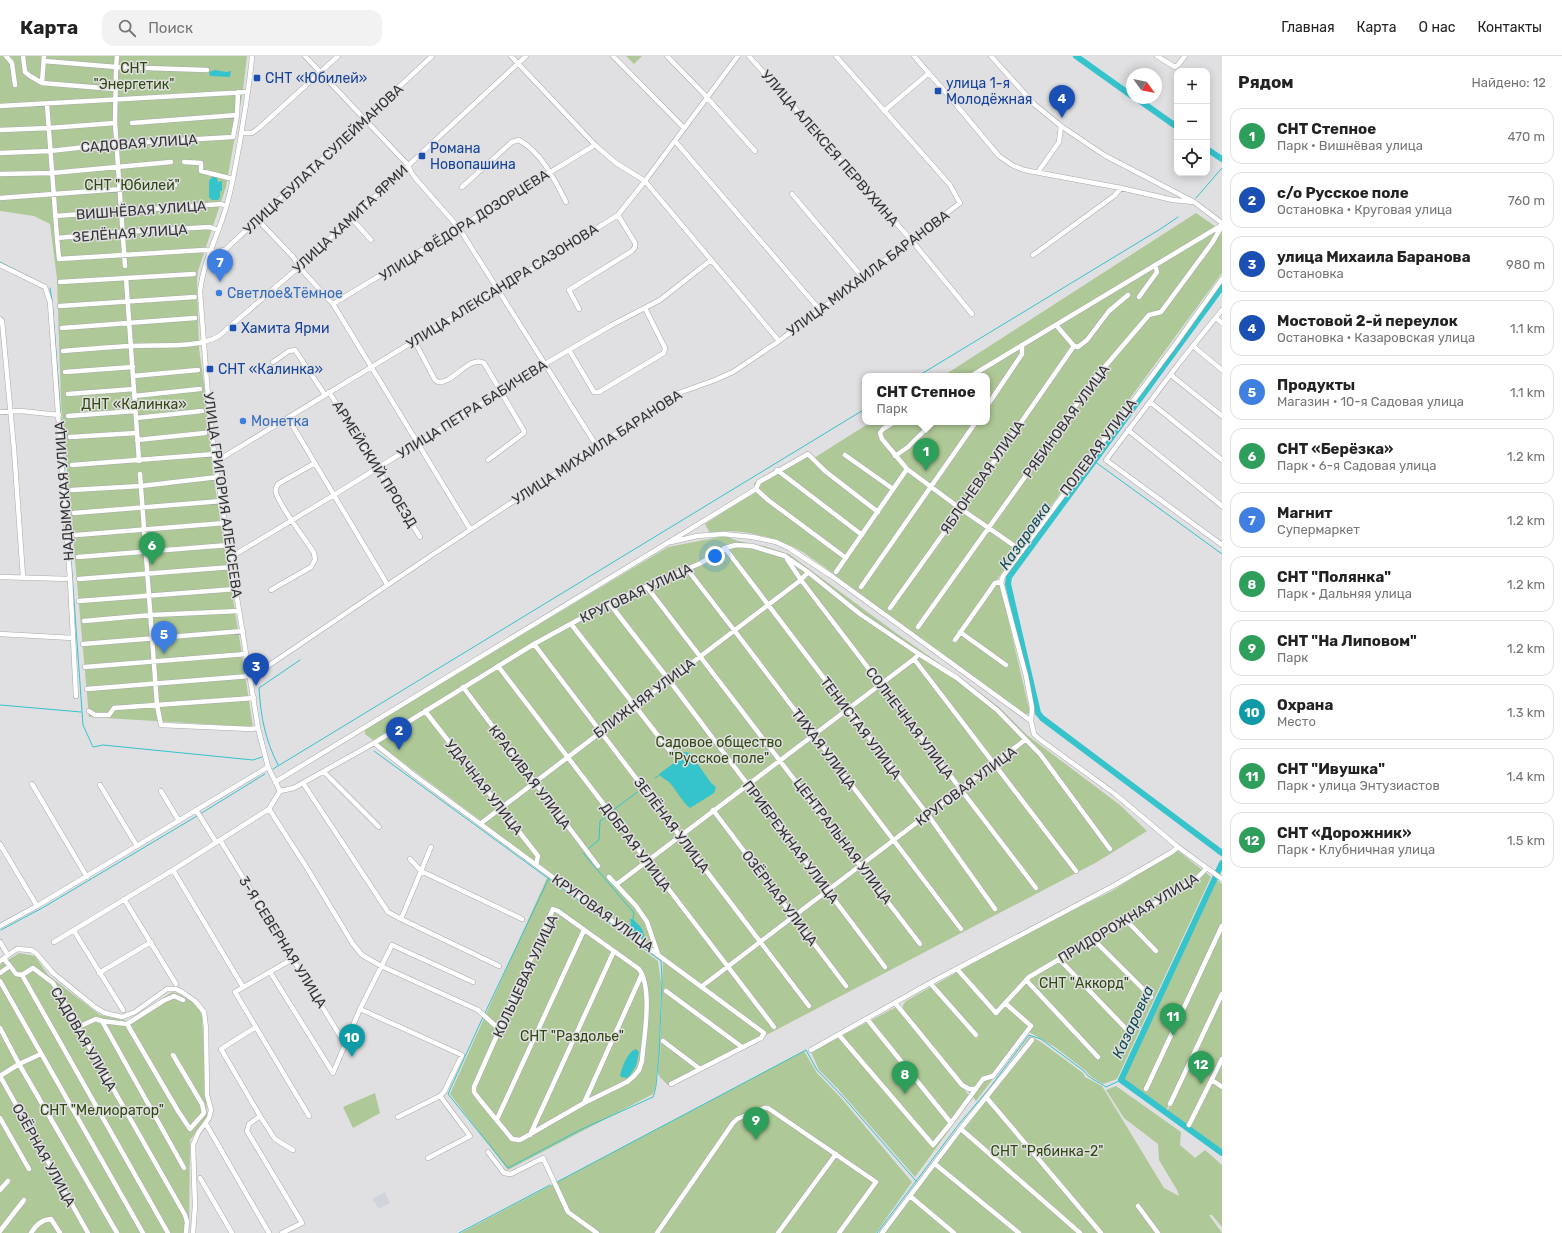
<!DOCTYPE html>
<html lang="ru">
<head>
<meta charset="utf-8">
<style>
  :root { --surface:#fff; --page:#f2f2f2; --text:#222; --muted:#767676; --line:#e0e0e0; --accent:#111827 }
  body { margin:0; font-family:Rubik,sans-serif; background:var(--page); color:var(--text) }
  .controls { position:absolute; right:12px; top:12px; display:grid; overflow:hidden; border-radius:8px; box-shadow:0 2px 10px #0003 }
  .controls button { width:36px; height:36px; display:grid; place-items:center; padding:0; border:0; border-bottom:1px solid var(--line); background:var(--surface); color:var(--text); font:20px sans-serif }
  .compass { position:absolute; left:1126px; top:12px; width:36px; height:36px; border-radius:50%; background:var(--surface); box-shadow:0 2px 10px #0003; rotate:123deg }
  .you { position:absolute; left:715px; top:500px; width:14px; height:14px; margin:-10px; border:3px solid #fff; border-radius:50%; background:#1a73e8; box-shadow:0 0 0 6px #1a73e833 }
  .badge { display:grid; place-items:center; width:26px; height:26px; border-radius:50%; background:var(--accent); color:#fff; font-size:13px; font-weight:700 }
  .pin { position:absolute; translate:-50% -33px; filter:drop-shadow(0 1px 2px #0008) }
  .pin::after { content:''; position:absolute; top:21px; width:14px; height:12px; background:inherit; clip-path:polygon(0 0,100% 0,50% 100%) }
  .popup { position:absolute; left:862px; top:317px; width:128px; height:52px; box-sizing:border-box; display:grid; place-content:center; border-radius:8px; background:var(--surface); filter:drop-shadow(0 1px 3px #0005); font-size:13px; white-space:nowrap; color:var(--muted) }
  .popup b { font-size:15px; color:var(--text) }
  .popup::after { content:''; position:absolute; left:50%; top:100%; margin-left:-8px; border:8px solid transparent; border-top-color:var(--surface) }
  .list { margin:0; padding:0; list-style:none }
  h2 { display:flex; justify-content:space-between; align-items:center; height:52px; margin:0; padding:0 16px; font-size:17px }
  h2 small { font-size:13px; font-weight:400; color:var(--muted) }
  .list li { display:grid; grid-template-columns:26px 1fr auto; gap:12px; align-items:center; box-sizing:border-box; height:56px; margin:0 8px 8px; padding:0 8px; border:1px solid var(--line); border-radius:12px }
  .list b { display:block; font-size:15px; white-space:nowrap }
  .list p { margin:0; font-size:13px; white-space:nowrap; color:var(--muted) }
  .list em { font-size:13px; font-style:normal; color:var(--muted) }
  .icon { flex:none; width:22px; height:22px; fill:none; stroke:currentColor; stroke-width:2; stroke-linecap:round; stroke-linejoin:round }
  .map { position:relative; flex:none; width:1222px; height:1177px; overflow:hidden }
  header { display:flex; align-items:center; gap:24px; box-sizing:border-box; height:56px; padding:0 20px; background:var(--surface); border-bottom:1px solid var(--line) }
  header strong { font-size:19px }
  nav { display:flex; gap:22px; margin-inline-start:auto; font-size:14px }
  .search { width:280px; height:36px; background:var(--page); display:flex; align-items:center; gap:10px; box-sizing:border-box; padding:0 14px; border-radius:12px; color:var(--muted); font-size:15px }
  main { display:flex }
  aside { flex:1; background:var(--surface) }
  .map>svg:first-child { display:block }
  .built { fill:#d1d4dd }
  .green { fill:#afc897 }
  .water { fill:#35c3cc }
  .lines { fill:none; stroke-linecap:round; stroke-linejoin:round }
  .stream { stroke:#35c3cc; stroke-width:1 }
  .river { stroke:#35c3cc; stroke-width:6 }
  .minor-casing { stroke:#a8a9ab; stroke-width:5.5 }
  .minor { stroke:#fff; stroke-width:4.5 }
  .transit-dot { fill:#1a4fb4; stroke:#e0e0e3; stroke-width:1.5 }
  .shop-dot { fill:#3f7fe0; stroke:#e0e0e3; stroke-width:1.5 }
  .labels { text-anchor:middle; stroke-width:3; stroke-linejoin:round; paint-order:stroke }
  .park-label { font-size:14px; fill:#30480e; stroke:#e0e0e3 }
  .transit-label { font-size:14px; fill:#164399; stroke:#e0e0e3; text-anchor:start }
  .street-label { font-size:14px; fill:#333334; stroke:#e0e0e3 }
  .shop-label { font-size:14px; fill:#366cbe; stroke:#e0e0e3; text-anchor:start }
  .water-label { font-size:15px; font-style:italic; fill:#114c50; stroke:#e0e0e3 }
</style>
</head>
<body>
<header>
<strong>Карта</strong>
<div class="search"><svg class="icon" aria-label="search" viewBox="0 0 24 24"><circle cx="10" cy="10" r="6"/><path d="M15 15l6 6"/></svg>Поиск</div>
<nav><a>Главная</a><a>Карта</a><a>О нас</a><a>Контакты</a></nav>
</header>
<main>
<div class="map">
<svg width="1222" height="1177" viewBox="0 0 1222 1177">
  <rect width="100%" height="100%" fill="#e0e0e3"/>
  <path class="built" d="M385,1136L390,1147L379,1153L372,1143Z"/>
  <path class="green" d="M0,0H247L243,34L226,131L198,215L197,224L199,292L206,343L213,418L240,586L253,671L89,661L61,347L57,223L50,168L34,160L0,155Z
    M626,0H642L634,8Z
    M1196,157L1222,175V217L996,525L1000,528L1030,657L1025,659L820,508C811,502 801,494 791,490C766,479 737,472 710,477L705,468L755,436L754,427L808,395L814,402L871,366H987V320H943Z
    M725,480L738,485L764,490L789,498L896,577L969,628L1000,652L1027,679L1120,749L1147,775L1097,806L669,1030C658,1019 655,1019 660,1003L663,901L365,678V673L668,491Z
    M1177,794L1211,821L1117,1023L1103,1028C1097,1024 1090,1021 1086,1015L1055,991L1029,976L976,1045L903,954V949L906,945L1036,872L1112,835Z
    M547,822L658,905L661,926L659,1003C655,1014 658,1027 653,1038L508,1114L450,1038Z
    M1217,824L1222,828V935L1166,1055L1123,1025Z
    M19,897L35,900L48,919L100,959L128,965L172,936C187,940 196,946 202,960L207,1063L190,1084L189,1177H0V909Z
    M1222,942V1095L1167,1056Z
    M896,951L972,1043L915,1121L838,1033L819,1014L811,996Z
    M1030,980L1041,986L1083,1017L1085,1021L1102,1030L1164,1132L1179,1140L1177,1134L1159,1104L1158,1088L1124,1062L1106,1034L1116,1030L1181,1076L1180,1089L1195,1102L1205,1094L1222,1109V1171L1212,1159H1209L1222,1177H885Z
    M804,995L817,1017L841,1042L912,1126L876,1177H461Z
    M375,1037L380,1057L353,1072L343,1051Z"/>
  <path class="water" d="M215,14L226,16L231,15L230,21L210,20L209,16Z
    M213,120L217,121L218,126L222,125V135H220V141L218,144H212L209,141V125Z
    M684,696L690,697L711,727L716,731L714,737L690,752C681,745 677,734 669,726C665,723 662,722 659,718L674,707Z
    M630,863H633C636,867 640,869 642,873C644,877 643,879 646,883L645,885L627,872L631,867Z
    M636,993L639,996L636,1010L628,1022L621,1021L620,1019C623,1010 627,996 636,993Z"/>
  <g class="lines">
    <path class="stream" d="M1196,142L1222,112
      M0,206L41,227
      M50,232L52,244L55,281L83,669L93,691L103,689L253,704L262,701
      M918,320L1162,172L1178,161
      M1094,405L1222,498
      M0,649L81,656
      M374,695L661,905L662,924L659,1003C656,1016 658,1029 653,1041L580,1074L508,1112L448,1038L483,961
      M278,709C265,683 261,662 259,632L300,604
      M273,713L865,353
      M655,722L660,719
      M612,755L640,734
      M200,758L265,718
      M588,793L599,784L600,765L608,759
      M583,797L634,857L633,863
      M1,874L44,851L197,760
      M485,957L549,822
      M557,1126L806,994L817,1014L844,1042L916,1125
      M459,1177L550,1129
      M877,1177L959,1068L988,1034L1029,979L1041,983L1084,1015C1088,1022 1099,1026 1106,1031L1121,1024"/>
    <path class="river" d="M1076,0L1132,40
      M1136,42L1177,71
      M1207,93L1222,103
      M1222,231L1009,521L1008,528L1038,657L1042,662L1222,797
      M1222,807L1121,1024L1222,1097"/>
    <defs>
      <path id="minor" d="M6,0L12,7L15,29
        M23,0L25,16L30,20L42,27L115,33
        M117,0L116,11L207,14
        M252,0C250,27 245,53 241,79C237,102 233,126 227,148C219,178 203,205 200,236L209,354L215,406L258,672L268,711L280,735
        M305,0L408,109L411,116L416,123L459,172L596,389
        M511,0L595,89L616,107L645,125L779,285
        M613,0L684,72
        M667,0L703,37L755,95
        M749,0L912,185L972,258
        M914,0L948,39L999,100L1012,109L1024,114L1121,132L1173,144L1194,146
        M991,0L1034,48L1061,70L1104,99L1194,146L1222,167
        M1157,0L1175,11L1178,9L1185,0
        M44,5L116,11L115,67L125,210
        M42,27L44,0
        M47,48L57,182L123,176L209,171L218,174
        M0,50L248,36
        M884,55L929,17
        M132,67L237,59
        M0,74L49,72L115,67
        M241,77H252L259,72L338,0
        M675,85L820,254
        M0,97L50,95L113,88L233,81L237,59L238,36
        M184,106L201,107V115L233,123
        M1038,116L1059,86L1061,70
        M0,118L52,117L171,106
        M462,131L512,86L519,84C542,97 555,124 566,146
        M792,138L863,222
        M0,142L175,129
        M55,160L221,148L226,150
        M351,162L371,184
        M258,164L294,202L299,211L333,248L470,473
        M57,182L59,203L204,194L218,196L226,193L432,0
        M1033,199L1114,140L1121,132
        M0,209L45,231L50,246L70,523L76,640
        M126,222L139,405
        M60,226L194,218
        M1139,241L1157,216L1155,209
        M333,248L595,89
        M60,250L195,241
        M579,253L569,234L632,195L635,191V187L618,159
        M1222,254L1180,306L1106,404L1222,489
        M1216,262L1222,267
        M0,263L2,265L14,393L23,521
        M1056,269L1074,290L1078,291L1087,284L1109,255L1128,239
        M62,272L195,262
        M414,284L435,324L438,326C453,328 469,299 484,307L524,375V377L488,404
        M1193,290L1222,314
        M569,294L594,336H599L664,297L665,292L645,252
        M63,295C86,293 109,291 131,290C157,288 197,293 219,280L299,211L526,0
        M273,306L289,295L295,294L325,339
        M65,316L133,311
        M1171,319L1222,360
        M133,320L198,314
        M971,320L1222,169
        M329,336L420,481
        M68,338L134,333
        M134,340L200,333
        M1150,346L1222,404
        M987,350L1022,298V289
        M0,356L21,355L59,359
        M68,360L135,355
        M136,362L202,355
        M288,362L387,528
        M894,366L883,373L880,377L882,383L907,413L961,453L1022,495
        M1128,374L1222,450
        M70,381L137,377
        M137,384L205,377
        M845,399L893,433
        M895,400L908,391L933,366
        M215,406L498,234L618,159L645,125L738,0
        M72,409L215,398
        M777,414L862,479
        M140,418L157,649L161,669L251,673L258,672
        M756,433L768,444L846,502
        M72,434L141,430L218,421
        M74,457L222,445
        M76,479L225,467
        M671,486L697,480L723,478L753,481L776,486L789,492L833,521L1031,665L1034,678L1038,682L1115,738L1178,791L1222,823
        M725,492L928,759L995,853
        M78,501L229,489
        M231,501L334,439L545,308L610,270L660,244L711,204
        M787,503L801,524L1036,832
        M687,513L734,574L961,873
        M836,516L907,413
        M0,521L70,523
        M79,523L232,511
        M647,531L920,888
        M861,531L976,366
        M271,534L311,511L315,504L314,497C304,481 282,454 276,437C275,434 276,431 278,428L315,407
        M79,545L236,533
        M609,547L669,624L885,911
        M890,552L961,453L1074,290
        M84,565L151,559L239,555
        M571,568L670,695
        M918,571L1096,321L1149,259L1161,256L1212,187L1222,170
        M960,576L1006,609
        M0,578L73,582
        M955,584L995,527L1001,526
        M83,588L243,575
        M534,588L809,950
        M914,603L1076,815
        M498,610L774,971
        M85,611L246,598
        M463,631L598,810
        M87,633L250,620L259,616L432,499L676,338L715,324L733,316L779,285L960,147L950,129L836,0
        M89,655L95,659H109L114,652L254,642
        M425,655L538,800L536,809
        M1031,665L1032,652L1026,620L1001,526L1003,520L1174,290L1222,223
        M374,687L414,719L764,977L761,982L671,1028
        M324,716L379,771
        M275,726L756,433L759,426L808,398L825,415L878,456
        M303,727L388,856L401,863L499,910
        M32,728L87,821
        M100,729L137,790
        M161,735L179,765
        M280,735L294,732L374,687L534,588L609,547L687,513L701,507L725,492L736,489L752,490L785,500L808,516L860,558L919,598L957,622L997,654L1040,698L1110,793
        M269,753L307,812L353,888L362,899L381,910L478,954L499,973
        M196,754L216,786
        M713,754L846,930
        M480,768L768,549L801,524L808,516
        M220,784L345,988
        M0,788L37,850
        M410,803L421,815L522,863
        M173,814L243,931
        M609,821L636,850L647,866L658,898
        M617,828L914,603L919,598
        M124,843L176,928
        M553,853L558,855L639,913C653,933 644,980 642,1005L639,1014L634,1020L627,1026L584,1047L520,1084L512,1083L480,1044L474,1036V1031Z
        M401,863L431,791
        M1126,864L1156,895
        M0,870L37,850L268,711
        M74,875L123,954
        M1093,883L1151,941
        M0,886L8,899
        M54,886L173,814L269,753L280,735
        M294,902L235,936L309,1060
        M1059,903L1131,978
        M0,905L17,893L31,894L36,897L53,917L96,952L105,957L122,961L135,956L167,933H176L182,936L195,945L204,956L206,972L207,1039L211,1054L209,1062L198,1077L193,1089L195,1150L193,1177
        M10,910L16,918L22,919L168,1177
        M957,913L996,957L1029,921L1196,823L1206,813
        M270,916L333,1017
        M0,917L10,910L4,903
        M99,917L151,886
        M22,919L33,912L53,927L185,1159L187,1166L186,1177
        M1026,924L1098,1001
        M0,925L143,1177
        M930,927L976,979
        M701,931L1025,684
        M666,935L742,991
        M896,948L962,1029L969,1033H976
        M360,953L462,999L444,1036L440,1040L398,1061
        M867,963L951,1067
        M102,965L127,968L178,1055L190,1073L204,1057L202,1048L173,999
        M127,968L163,945L174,940L183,944
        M78,971L96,963L102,965L184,1112
        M256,971L221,993L260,1060L275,1083L293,1094
        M0,972L19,1008L117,1177
        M839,979L933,1089L951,1067L983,1023L993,1020L1031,970L1005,947
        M663,985L700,1013
        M811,994L930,927L1115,829L1172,796L1178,791
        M333,1017L360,953L392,889L473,926
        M0,1020L88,1177
        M0,1020L19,1008L41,998
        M1212,1024L1222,1031
        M1146,1033L1222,870
        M986,1041L1101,1177
        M584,1047L642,918
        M1170,1048L1222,938
        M260,1060L249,1068L247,1075L302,1167L282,1177
        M0,1062L29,1113
        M497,1063L584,874
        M206,1068L269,1177
        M1189,1069L1222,1003
        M961,1073L1080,1177
        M530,1079L614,895
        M488,1096L504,1117L511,1118L543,1102L568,1156L597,1177
        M428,1102L470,1080L440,1040
        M935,1108L1019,1177
        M200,1122L232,1177
        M0,1134L8,1125
        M910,1140L954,1177
        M1138,1150L1158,1177
        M0,1175L24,1144
        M31,1177C36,1169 41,1164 51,1163L60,1177
        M657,1177L733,1067L737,1063L764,1052H768L876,1126L839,1177
        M778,1177L836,1098
        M882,1177L959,1075L1032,984"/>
    </defs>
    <use href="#minor" class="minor-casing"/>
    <use href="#minor" class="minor"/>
  </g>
  <g class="transit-dot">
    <rect x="253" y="18" width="8" height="8" rx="2"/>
    <rect x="934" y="31" width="8" height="8" rx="2"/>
    <rect x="418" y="96" width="8" height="8" rx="2"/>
    <rect x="229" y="268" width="8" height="8" rx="2"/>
    <rect x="206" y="309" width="8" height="8" rx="2"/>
  </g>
  <g class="shop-dot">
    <circle cx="219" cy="237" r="4"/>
    <circle cx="243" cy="365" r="4"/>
  </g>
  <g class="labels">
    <g class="park-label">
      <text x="134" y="17">СНТ<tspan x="134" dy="16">"Энергетик"</tspan></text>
      <text x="132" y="134">СНТ "Юбилей"</text>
      <text x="134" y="353">ДНТ «Калинка»</text>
      <text x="719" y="691">Садовое общество<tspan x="719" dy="16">"Русское поле"</tspan></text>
      <text x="1084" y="932">СНТ "Аккорд"</text>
      <text x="572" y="985">СНТ "Раздолье"</text>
      <text x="102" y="1059">СНТ "Мелиоратор"</text>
      <text x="1047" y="1100">СНТ "Рябинка-2"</text>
    </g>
    <g class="transit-label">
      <text x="265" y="27">СНТ «Юбилей»</text>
      <text x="946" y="32">улица 1-я<tspan x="946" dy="16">Молодёжная</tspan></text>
      <text x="430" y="97">Романа<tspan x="430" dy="16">Новопашина</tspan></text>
      <text x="241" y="277">Хамита Ярми</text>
      <text x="218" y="318">СНТ «Калинка»</text>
    </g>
    <g class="street-label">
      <text transform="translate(139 87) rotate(-4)" y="5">САДОВАЯ УЛИЦА</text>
      <text transform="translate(830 92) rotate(49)" y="5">УЛИЦА АЛЕКСЕЯ ПЕРВУХИНА</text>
      <text transform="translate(323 103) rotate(-43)" y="5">УЛИЦА БУЛАТА СУЛЕЙМАНОВА</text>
      <text transform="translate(141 154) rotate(-4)" y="5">ВИШНЁВАЯ УЛИЦА</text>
      <text transform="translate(350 163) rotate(-43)" y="5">УЛИЦА ХАМИТА ЯРМИ</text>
      <text transform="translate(464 169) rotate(-32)" y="5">УЛИЦА ФЁДОРА ДОЗОРЦЕВА</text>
      <text transform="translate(130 177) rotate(-4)" y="5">ЗЕЛЁНАЯ УЛИЦА</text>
      <text transform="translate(868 217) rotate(-37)" y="5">УЛИЦА МИХАИЛА БАРАНОВА</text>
      <text transform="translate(502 230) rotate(-32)" y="5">УЛИЦА АЛЕКСАНДРА САЗОНОВА</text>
      <text transform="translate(472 353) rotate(-32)" y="5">УЛИЦА ПЕТРА БАБИЧЕВА</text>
      <text transform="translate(1066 365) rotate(-54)" y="5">РЯБИНОВАЯ УЛИЦА</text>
      <text transform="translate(597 391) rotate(-33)" y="5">УЛИЦА МИХАИЛА БАРАНОВА</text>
      <text transform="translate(1098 391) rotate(-53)" y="5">ПОЛЕВАЯ УЛИЦА</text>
      <text transform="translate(375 408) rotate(58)" y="5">АРМЕЙСКИЙ ПРОЕЗД</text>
      <text transform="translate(982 421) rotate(-55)" y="5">ЯБЛОНЕВАЯ УЛИЦА</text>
      <text transform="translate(64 435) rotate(-94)" y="5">НАДЫМСКАЯ УЛИЦА</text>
      <text transform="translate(223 439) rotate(82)" y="5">УЛИЦА ГРИГОРИЯ АЛЕКСЕЕВА</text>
      <text transform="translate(636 537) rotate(-25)" y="5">КРУГОВАЯ УЛИЦА</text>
      <text transform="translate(644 642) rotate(-37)" y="5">БЛИЖНЯЯ УЛИЦА</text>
      <text transform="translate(910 667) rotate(53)" y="5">СОЛНЕЧНАЯ УЛИЦА</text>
      <text transform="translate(861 672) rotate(53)" y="5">ТЕНИСТАЯ УЛИЦА</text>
      <text transform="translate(824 693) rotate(53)" y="5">ТИХАЯ УЛИЦА</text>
      <text transform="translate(530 721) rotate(53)" y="5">КРАСИВАЯ УЛИЦА</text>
      <text transform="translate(966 730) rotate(-37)" y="5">КРУГОВАЯ УЛИЦА</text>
      <text transform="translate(484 731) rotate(52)" y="5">УДАЧНАЯ УЛИЦА</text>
      <text transform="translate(672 769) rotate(53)" y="5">ЗЕЛЁНАЯ УЛИЦА</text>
      <text transform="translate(843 785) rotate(53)" y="5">ЦЕНТРАЛЬНАЯ УЛИЦА</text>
      <text transform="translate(791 786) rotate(53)" y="5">ПРИБРЕЖНАЯ УЛИЦА</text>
      <text transform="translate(636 791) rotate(53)" y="5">ДОБРАЯ УЛИЦА</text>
      <text transform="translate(780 842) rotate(53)" y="5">ОЗЁРНАЯ УЛИЦА</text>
      <text transform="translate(603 857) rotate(36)" y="5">КРУГОВАЯ УЛИЦА</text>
      <text transform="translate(1128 862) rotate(-31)" y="5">ПРИДОРОЖНАЯ УЛИЦА</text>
      <text transform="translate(283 886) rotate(58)" y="5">3-Я СЕВЕРНАЯ УЛИЦА</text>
      <text transform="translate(525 920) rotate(-65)" y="5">КОЛЬЦЕВАЯ УЛИЦА</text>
      <text transform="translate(84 983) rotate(60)" y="5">САДОВАЯ УЛИЦА</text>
      <text transform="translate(44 1099) rotate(61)" y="5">ОЗЁРНАЯ УЛИЦА</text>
    </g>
    <g class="shop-label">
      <text x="227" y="242">Светлое&amp;Тёмное</text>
      <text x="251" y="370">Монетка</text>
    </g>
    <g class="water-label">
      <text transform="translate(1025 480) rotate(-55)" y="5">Казаровка</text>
      <text transform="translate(1133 966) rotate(-65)" y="5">Казаровка</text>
    </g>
  </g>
</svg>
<div class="controls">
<button>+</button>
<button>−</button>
<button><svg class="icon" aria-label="locate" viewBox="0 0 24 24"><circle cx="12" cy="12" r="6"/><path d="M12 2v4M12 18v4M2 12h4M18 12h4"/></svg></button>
</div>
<svg class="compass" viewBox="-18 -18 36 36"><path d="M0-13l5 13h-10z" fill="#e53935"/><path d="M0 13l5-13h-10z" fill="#767676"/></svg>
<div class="you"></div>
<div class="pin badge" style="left:926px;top:415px;background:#2e9e5b">1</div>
<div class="popup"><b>СНТ Степное</b>Парк</div>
<div class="pin badge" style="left:399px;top:694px;background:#1a4fb4">2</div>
<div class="pin badge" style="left:256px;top:630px;background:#1a4fb4">3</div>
<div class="pin badge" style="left:1062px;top:62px;background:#1a4fb4">4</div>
<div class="pin badge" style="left:164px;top:598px;background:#3f7fe0">5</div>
<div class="pin badge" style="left:152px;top:509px;background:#2e9e5b">6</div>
<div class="pin badge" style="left:220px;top:226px;background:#3f7fe0">7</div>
<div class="pin badge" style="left:905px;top:1038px;background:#2e9e5b">8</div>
<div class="pin badge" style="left:756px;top:1084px;background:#2e9e5b">9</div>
<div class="pin badge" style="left:352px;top:1001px;background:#0f9aa8">10</div>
<div class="pin badge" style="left:1173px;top:980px;background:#2e9e5b">11</div>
<div class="pin badge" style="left:1201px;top:1028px;background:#2e9e5b">12</div>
</div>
<aside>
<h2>Рядом<small>Найдено: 12</small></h2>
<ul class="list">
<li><span class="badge" style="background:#2e9e5b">1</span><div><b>СНТ Степное</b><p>Парк · Вишнёвая улица</p></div><em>470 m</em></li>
<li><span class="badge" style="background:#1a4fb4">2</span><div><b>с/о Русское поле</b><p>Остановка · Круговая улица</p></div><em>760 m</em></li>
<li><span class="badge" style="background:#1a4fb4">3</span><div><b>улица Михаила Баранова</b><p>Остановка</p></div><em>980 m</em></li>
<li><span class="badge" style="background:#1a4fb4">4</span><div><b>Мостовой 2-й переулок</b><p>Остановка · Казаровская улица</p></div><em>1.1 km</em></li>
<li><span class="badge" style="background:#3f7fe0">5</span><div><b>Продукты</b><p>Магазин · 10-я Садовая улица</p></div><em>1.1 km</em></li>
<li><span class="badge" style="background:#2e9e5b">6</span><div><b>СНТ «Берёзка»</b><p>Парк · 6-я Садовая улица</p></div><em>1.2 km</em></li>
<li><span class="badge" style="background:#3f7fe0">7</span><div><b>Магнит</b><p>Супермаркет</p></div><em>1.2 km</em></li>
<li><span class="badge" style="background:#2e9e5b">8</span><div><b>СНТ &quot;Полянка&quot;</b><p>Парк · Дальняя улица</p></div><em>1.2 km</em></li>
<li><span class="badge" style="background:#2e9e5b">9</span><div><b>СНТ &quot;На Липовом&quot;</b><p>Парк</p></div><em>1.2 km</em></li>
<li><span class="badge" style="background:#0f9aa8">10</span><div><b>Охрана</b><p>Место</p></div><em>1.3 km</em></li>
<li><span class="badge" style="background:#2e9e5b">11</span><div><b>СНТ &quot;Ивушка&quot;</b><p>Парк · улица Энтузиастов</p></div><em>1.4 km</em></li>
<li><span class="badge" style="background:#2e9e5b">12</span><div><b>СНТ «Дорожник»</b><p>Парк · Клубничная улица</p></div><em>1.5 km</em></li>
</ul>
</aside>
</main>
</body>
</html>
